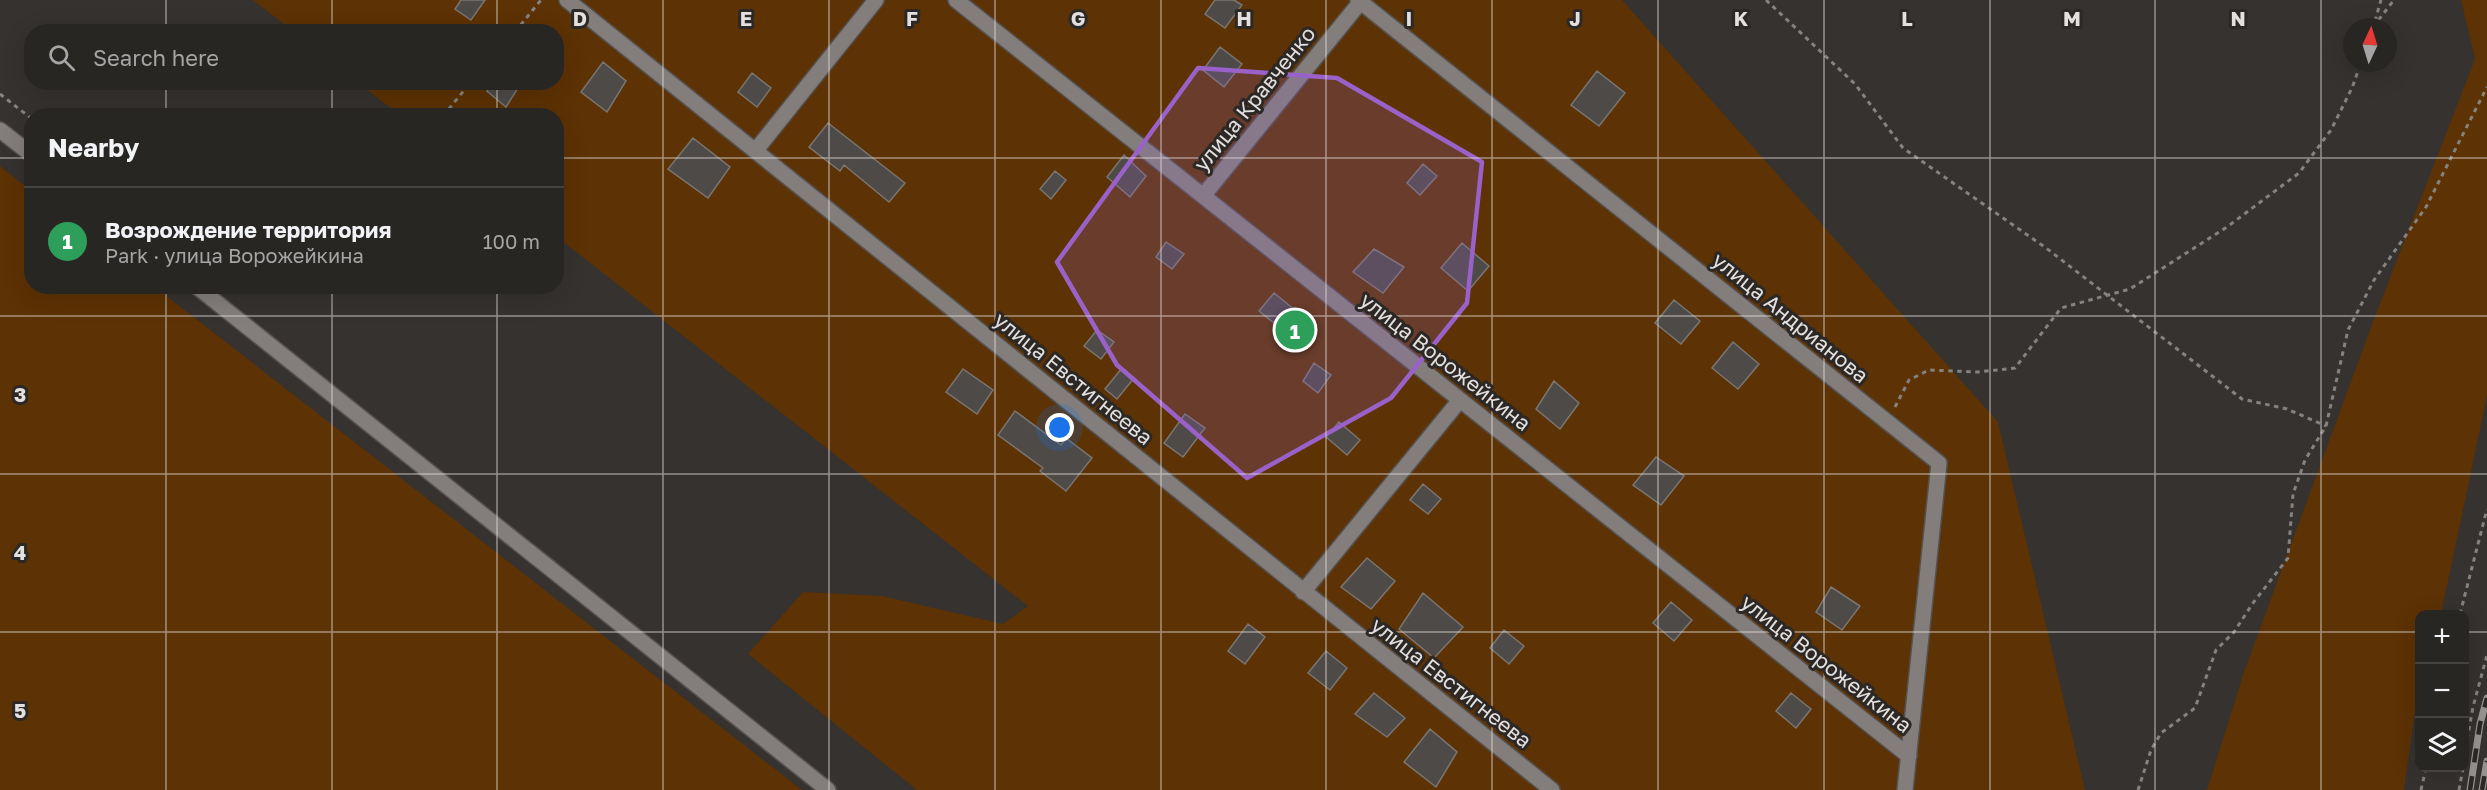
<!DOCTYPE html>
<html lang="en">
<head>
<meta charset="utf-8">
<style>
  :root { --surface:#282623; --page:#302e2b; --text:#f1f3f6; --muted:#a5a5a6; --line:#444341; --accent:#0b8043 }
  body { margin:0; font-family:"Golos Text",sans-serif; background:var(--page); color:var(--text) }
  .controls { position:absolute; right:18px; bottom:18px; display:grid; overflow:hidden; border-radius:12px; box-shadow:0 6px 24px #0002 }
  .controls button { width:54px; height:54px; display:grid; place-items:center; padding:0; border:0; border-bottom:2px solid var(--line); background:var(--surface); color:var(--text); font:30px sans-serif }
  .compass { position:absolute; left:2343px; top:18px; width:54px; height:54px; border-radius:50%; background:var(--surface); box-shadow:0 6px 24px #0002; rotate:4deg }
  .you { position:absolute; left:1060px; top:428px; width:21px; height:21px; margin:-15px; border:4px solid #fff; border-radius:50%; background:#1a73e8; box-shadow:0 0 0 9px #1a73e833 }
  .badge { display:grid; place-items:center; width:39px; height:39px; border-radius:50%; background:var(--accent); color:#fff; font-size:20px; font-weight:700 }
  .pin { position:absolute; translate:-50% -50%; border:3px solid #fff; box-shadow:0 2px 6px #0006 }
  .list { margin:0; padding:0; list-style:none }
  h2 { display:flex; justify-content:space-between; align-items:center; height:78px; margin:0; padding:0 24px; font-size:26px }
  h2 small { font-size:20px; font-weight:400; color:var(--muted) }
  .list li { display:grid; grid-template-columns:39px 1fr auto; gap:18px; align-items:center; box-sizing:border-box; height:108px; padding:0 24px; border-top:2px solid var(--line) }
  .list b { display:block; font-size:22px; white-space:nowrap }
  .list p { margin:0; font-size:20px; white-space:nowrap; color:var(--muted) }
  .list em { font-size:20px; font-style:normal; color:var(--muted) }
  .icon { flex:none; width:33px; height:33px; fill:none; stroke:currentColor; stroke-width:2; stroke-linecap:round; stroke-linejoin:round }
  .map { position:relative; flex:none; width:2487px; height:790px; overflow:hidden }
  .search { position:absolute; background:var(--surface); box-shadow:0 6px 24px #0002; left:24px; top:24px; width:540px; height:66px; display:flex; align-items:center; gap:15px; box-sizing:border-box; padding:0 21px; border-radius:24px; color:var(--muted); font-size:22px }
  .panel { position:absolute; background:var(--surface); box-shadow:0 6px 24px #0002; left:24px; top:108px; width:540px; height:186px; border-radius:24px }
  .map>svg:first-child { display:block }
  .green { fill:#5d3204 }
  .building { fill:#4e4a47; stroke:#7a7672; stroke-width:1.5 }
  .lines { fill:none; stroke-linecap:round; stroke-linejoin:round }
  .minor-casing { stroke:#54514f; stroke-width:18 }
  .secondary-casing { stroke:#54514f; stroke-width:18 }
  .path { stroke:#858280; stroke-width:3; stroke-dasharray:4.5 4.5; stroke-linecap:butt }
  .minor { stroke:#837e7b; stroke-width:15 }
  .secondary { stroke:#837e7b; stroke-width:15 }
  .rail-casing { stroke:#969391; stroke-width:7 }
  .rail { stroke:#2b2825; stroke-width:4.5; stroke-dasharray:14; stroke-linecap:butt }
  .marked { fill:#9a62c9; fill-opacity:0.2; stroke:#9a62c9; stroke-width:4.5; stroke-linejoin:round }
  .grid { fill:none; stroke:#e3e0df; stroke-width:1.5; stroke-opacity:0.55 }
  .labels { text-anchor:middle; stroke-width:6; stroke-linejoin:round; paint-order:stroke }
  .street-label { font-size:21px; fill:#e3e0df; stroke:#2b2825 }
  .grid-label { font-size:20px; text-anchor:middle; font-weight:bold; fill:#e3e0df; stroke:#2b2825; stroke-width:6; stroke-linejoin:round; paint-order:stroke }
</style>
</head>
<body>
<div class="map">
<svg width="2487" height="790" viewBox="0 0 2487 790">
  <rect width="100%" height="100%" fill="#35322f"/>
  <path class="green" d="M253,0H1622L1998,422L2085,790H917L748,654L803,592L882,596L1003,624L1028,606L557,237L556,116L400,115L358,83L556,82V32L293,31Z
    M2461,0H2487V396L2441,614H2420L2419,682L2404,790H2207L2244,672L2374,319L2475,59Z
    M0,166L31,191L32,286L155,287L802,790H0Z"/>
  <path class="building" d="M461,0H485L471,20L455,9Z
    M1215,0H1234L1242,5L1225,28L1205,14Z
    M1220,47L1242,64L1224,87L1203,70Z
    M603,62L626,81L607,112L581,92Z
    M1597,71L1625,93L1599,126L1571,105Z
    M752,73L771,88L757,107L738,92Z
    M493,82H510L518,88L506,107L487,91Z
    M828,123L905,183L889,202L844,165L840,171L809,147Z
    M693,138L730,167L708,198L668,169Z
    M1124,155L1146,176L1130,197L1107,177Z
    M1423,164L1437,176L1420,195L1407,183Z
    M1055,171L1066,180L1051,199L1040,189Z
    M1166,242L1184,254L1172,269L1156,257Z
    M1462,243L1489,266L1468,291L1441,268Z
    M1374,249L1404,267L1383,293L1353,272Z
    M1274,293L1295,310L1280,328L1259,311Z
    M1674,300L1700,321L1681,344L1655,323Z
    M1097,330L1114,342L1101,359L1084,346Z
    M1733,342L1759,364L1738,389L1712,368Z
    M1314,363L1331,375L1318,393L1303,381Z
    M1122,368L1134,378L1117,399L1105,389Z
    M963,369L993,390L977,414L946,392Z
    M1554,381L1579,403L1560,429L1536,409Z
    M1015,411L1061,445L1066,438L1092,458L1066,491L1040,471L1043,468L998,435Z
    M1185,414L1205,428L1183,457L1164,443Z
    M1339,422L1360,440L1347,455L1326,437Z
    M1656,457L1684,476L1661,505L1633,485Z
    M1423,484L1441,499L1428,514L1410,500Z
    M1367,558L1395,581L1371,609L1341,587Z
    M1831,587L1860,606L1842,630L1816,612Z
    M1423,593L1463,627L1434,658L1399,629Z
    M1671,602L1692,620L1674,641L1653,623Z
    M1248,624L1265,637L1245,664L1228,651Z
    M1504,630L1524,646L1509,664L1490,648Z
    M1326,651L1347,668L1330,690L1308,673Z
    M1374,693L1405,718L1387,737L1355,714Z
    M1791,693L1811,709L1796,728L1776,711Z
    M1430,729L1457,752L1436,787L1404,762Z"/>
  <g class="lines">
    <defs>
      <path id="minor" d="M567,0L1552,790
        M956,0L1909,756
        M1358,0L1939,463L1905,790
        M756,150L876,0
        M1203,196L1362,0
        M1303,592L1460,400"/>
      <path id="secondary" d="M0,130L32,155
        M196,286L828,790"/>
    </defs>
    <use href="#minor" class="minor-casing"/>
    <use href="#secondary" class="secondary-casing"/>
    <path class="path" d="M1766,0L1855,84L1903,148L2046,248L2242,399L2287,409L2326,426
      M2375,21L2381,0
      M2373,27L2394,0
      M515,32L541,0
      M0,94L32,119
      M443,116L471,82
      M1895,407L1909,380L1929,370L1978,372L2015,368L2061,308L2130,289L2227,227L2299,173L2331,130L2352,88L2361,63
      M2460,614L2487,509
      M2464,757L2473,707L2487,655
      M2138,790L2151,750L2161,733L2195,708L2216,650L2234,632L2253,603L2288,558L2293,494L2305,460L2326,426L2348,330L2374,280L2426,207L2487,87
      M2421,790L2426,768
      M2459,790L2463,768"/>
    <use href="#minor" class="minor"/>
    <use href="#secondary" class="secondary"/>
    <defs>
      <path id="rail" d="M2470,790L2480,724L2487,698
        M2482,790L2487,761"/>
    </defs>
    <use href="#rail" class="rail-casing"/>
    <use href="#rail" class="rail"/>
  </g>
  <path class="marked" d="M1198,68L1337,78L1482,162L1467,303L1391,398L1247,478L1117,365L1057,262Z"/>
  <path class="grid" d="M166,0V32M332,0V32M497,0V32M663,0V790M829,0V790M995,0V790M1161,0V790M1326,0V790M1492,0V790M1658,0V790M1824,0V790M1990,0V790M2155,0V790M2321,0V790M166,82V116M332,82V116M497,82V116M0,158H32M556,158H2487M166,286V790M332,286V790M497,286V790M0,316H2487M0,474H2487M0,632H2420M2464,632H2487"/>
  <g class="labels">
    <g class="street-label">
      <text transform="translate(1255 99) rotate(-51)" y="7">улица Кравченко</text>
      <text transform="translate(1790 318) rotate(39)" y="7">улица Андрианова</text>
      <text transform="translate(1445 362) rotate(38)" y="7">улица Ворожейкина</text>
      <text transform="translate(1073 379) rotate(39)" y="7">улица Евстигнеева</text>
      <text transform="translate(1826 664) rotate(38)" y="7">улица Ворожейкина</text>
      <text transform="translate(1451 683) rotate(38)" y="7">улица Евстигнеева</text>
    </g>
  </g>
  <g class="grid-label">
    <text x="580" y="26">D</text>
    <text x="746" y="26">E</text>
    <text x="912" y="26">F</text>
    <text x="1078" y="26">G</text>
    <text x="1244" y="26">H</text>
    <text x="1409" y="26">I</text>
    <text x="1575" y="26">J</text>
    <text x="1741" y="26">K</text>
    <text x="1907" y="26">L</text>
    <text x="2072" y="26">M</text>
    <text x="2238" y="26">N</text>
    <text x="20" y="402">3</text>
    <text x="20" y="560">4</text>
    <text x="20" y="718">5</text>
  </g>
</svg>
<div class="controls">
<button>+</button>
<button>−</button>
<button><svg class="icon" aria-label="layers" viewBox="0 0 24 24"><path d="M12 4l9 5-9 5-9-5zM3 14l9 5 9-5"/></svg></button>
</div>
<svg class="compass" viewBox="-18 -18 36 36"><path d="M0-13l5 13h-10z" fill="#e53935"/><path d="M0 13l5-13h-10z" fill="#a5a5a6"/></svg>
<div class="you"></div>
<div class="pin badge" style="left:1295px;top:330px;background:#2e9e5b">1</div>
<div class="search"><svg class="icon" aria-label="search" viewBox="0 0 24 24"><circle cx="10" cy="10" r="6"/><path d="M15 15l6 6"/></svg>Search here</div>
<section class="panel">
<h2>Nearby<small></small></h2>
<ul class="list">
<li><span class="badge" style="background:#2e9e5b">1</span><div><b>Возрождение территория</b><p>Park · улица Ворожейкина</p></div><em>100 m</em></li>
</ul>
</section>
</div>
</body>
</html>
